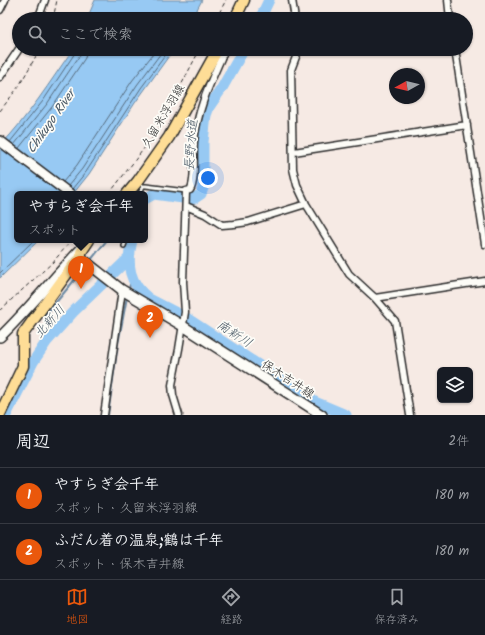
<!DOCTYPE html>
<html lang="ja">
<head>
<meta charset="utf-8">
<style>
  :root { --surface:#171b24; --page:#20242c; --text:#f1f3f6; --muted:#9ea1a6; --line:#363941; --accent:#ea580c }
  body { margin:0; font-family:Kalam,"Klee One",sans-serif; background:var(--page); color:var(--text) }
  .controls { position:absolute; right:12px; bottom:12px; display:grid; overflow:hidden; border-radius:6px; box-shadow:0 1px 3px #0004 }
  .controls button { width:36px; height:36px; display:grid; place-items:center; padding:0; border:0; border-bottom:1px solid var(--line); background:var(--surface); color:var(--text); font:20px sans-serif }
  .compass { position:absolute; left:389px; top:68px; width:36px; height:36px; border-radius:50%; background:var(--surface); box-shadow:0 1px 3px #0004; rotate:262deg }
  .you { position:absolute; left:208px; top:178px; width:14px; height:14px; margin:-10px; border:3px solid #fff; border-radius:50%; background:#1a73e8; box-shadow:0 0 0 6px #1a73e833 }
  .badge { display:grid; place-items:center; width:26px; height:26px; border-radius:50%; background:var(--accent); color:#fff; font-size:13px; font-weight:700 }
  .pin { position:absolute; translate:-50% -33px; filter:drop-shadow(0 1px 2px #0008) }
  .pin::after { content:''; position:absolute; top:21px; width:14px; height:12px; background:inherit; clip-path:polygon(0 0,100% 0,50% 100%) }
  .popup { position:absolute; left:14px; top:191px; width:134px; height:52px; box-sizing:border-box; display:grid; place-content:center; border-radius:6px; background:var(--surface); filter:drop-shadow(0 1px 3px #0005); font-size:13px; white-space:nowrap; color:var(--muted) }
  .popup b { font-size:15px; color:var(--text) }
  .popup::after { content:''; position:absolute; left:50%; top:100%; margin-left:-8px; border:8px solid transparent; border-top-color:var(--surface) }
  .list { margin:0; padding:0; list-style:none }
  h2 { display:flex; justify-content:space-between; align-items:center; height:52px; margin:0; padding:0 16px; font-size:17px }
  h2 small { font-size:13px; font-weight:400; color:var(--muted) }
  .list li { display:grid; grid-template-columns:26px 1fr auto; gap:12px; align-items:center; box-sizing:border-box; height:56px; padding:0 16px; border-top:1px solid var(--line) }
  .list b { display:block; font-size:15px; white-space:nowrap }
  .list p { margin:0; font-size:13px; white-space:nowrap; color:var(--muted) }
  .list em { font-size:13px; font-style:normal; color:var(--muted) }
  .icon { flex:none; width:22px; height:22px; fill:none; stroke:currentColor; stroke-width:2; stroke-linecap:round; stroke-linejoin:round }
  .map { position:relative; flex:none; width:485px; height:415px; overflow:hidden }
  .search { position:absolute; background:var(--surface); box-shadow:0 1px 3px #0004; left:12px; right:12px; top:12px; height:44px; display:flex; align-items:center; gap:10px; box-sizing:border-box; padding:0 14px; border-radius:22px; color:var(--muted); font-size:15px }
  .sheet { height:164px; background:var(--surface) }
  nav { display:flex; justify-content:space-around; align-items:center; box-sizing:border-box; height:56px; border-top:1px solid var(--line); background:var(--surface); font-size:11px; color:var(--muted) }
  nav a { display:grid; justify-items:center; gap:2px }
  nav .on { color:var(--accent) }
  .map>svg:first-child { display:block }
  .water { fill:#97c9f3; stroke:#6c8aa3 }
  .lines { fill:none; stroke-linecap:round; stroke-linejoin:round }
  .shore { stroke:#566a7b; stroke-width:1 }
  .stream { stroke:#6c8aa3; stroke-width:2 }
  .river { stroke:#97c9f3; stroke-width:11 }
  .lane-casing { stroke:#2b2b2b; stroke-width:6 }
  .street-casing { stroke:#2b2b2b; stroke-width:9 }
  .secondary-casing { stroke:#2b2b2b; stroke-width:12 }
  .primary-casing { stroke:#2b2b2b; stroke-width:13 }
  .path { stroke:#2b2b2b; stroke-width:1; stroke-dasharray:4 3; stroke-linecap:butt }
  .lane { stroke:#fdfcf7; stroke-width:3 }
  .street { stroke:#fdfcf7; stroke-width:6 }
  .secondary { stroke:#fdfcf7; stroke-width:9 }
  .primary { stroke:#fedd96; stroke-width:10 }
  .labels { text-anchor:middle; stroke-width:3.5; stroke-linejoin:round; paint-order:stroke }
  .street-label { font-size:12px; fill:#2b2b2b; stroke:#fdfcf7 }
  .water-label { font-size:13px; font-style:italic; fill:#4b5a67; stroke:#fdfcf7 }
</style>
</head>
<body>
<div class="map">
<svg width="485" height="415" viewBox="0 0 485 415">
  <rect width="100%" height="100%" fill="#f6eae4"/>
  <filter id="ink" filterUnits="userSpaceOnUse"><feTurbulence type="fractalNoise" baseFrequency=".025" numOctaves="2"/><feDisplacementMap in="SourceGraphic" scale="8" xChannelSelector="R" yChannelSelector="G"/><feConvolveMatrix kernelMatrix="1 2 1 2 8 2 1 2 1" color-interpolation-filters="sRGB"/></filter>
  <g filter="url(#ink)">
    <path class="water" d="M95,0H202L192,19H87Z
      M73,49H174L135,103L89,174L73,194H17V240H39L0,278V146C28,117 50,82 73,49Z"/>
    <g class="lines">
      <path class="shore" d="M10,142L43,101L75,53L76,49
        M14,145L47,104L80,55L81,49
        M19,148L52,107L85,58L87,49
        M63,182L77,165L132,81L157,49
        M68,186L82,169L137,85L164,49
        M72,189L86,172L141,88L170,49
        M0,273L34,240"/>
      <path class="stream" d="M90,261L107,240
        M129,290L130,284L133,281
        M44,317L86,266
        M108,415L118,344L127,297"/>
      <path class="river" d="M260,19L269,0
        M145,199L154,194L190,199L195,198L201,194L203,188V142L206,115L209,107L222,88L244,49
        M132,240C126,265 129,283 149,299L188,319L315,402L346,415
        M6,415L33,362L47,341L73,312L129,258"/>
      <defs>
        <path id="lane" d="M140,194L143,186H146L186,191
          M124,246L126,240"/>
        <path id="street" d="M292,0L295,19
          M448,0L450,19
          M0,10L5,0
          M38,19L45,0
          M299,49L291,70L293,169L297,185L306,204L349,274L375,298L395,321L410,415
          M455,49L485,244
          M0,77L19,49
          M294,152L467,125
          M186,206L205,214L222,225L234,224L248,222L306,204
          M375,298L485,281
          M104,415L122,290
          M179,415L173,395L172,385L179,349L185,312L183,282L186,191L190,190C196,182 193,154 194,142C198,106 211,82 225,49"/>
        <path id="secondary" d="M0,141L70,194
          M81,258L122,290L183,326L322,415
          M0,337C29,309 54,277 82,248"/>
        <path id="primary" d="M235,19L244,0
          M127,194L138,181L169,137L218,49
          M0,414L23,366V334L74,264L81,258V252L89,240"/>
      </defs>
      <use href="#lane" class="lane-casing"/>
      <use href="#street" class="street-casing"/>
      <use href="#secondary" class="secondary-casing"/>
      <use href="#primary" class="primary-casing"/>
      <path class="path" d="M53,19L57,0
        M216,19L226,0
        M0,111L19,86L40,49
        M109,194L152,138L165,116L200,49
        M0,310L52,263L72,240"/>
      <use href="#lane" class="lane"/>
      <use href="#street" class="street"/>
      <use href="#secondary" class="secondary"/>
      <use href="#primary" class="primary"/>
    </g>
  </g>
  <g class="labels">
    <g class="street-label">
      <text transform="translate(163 116) rotate(-59)" y="4">久留米浮羽線</text>
      <text transform="translate(288 379) rotate(33)" y="4">保木吉井線</text>
    </g>
    <g class="water-label">
      <text transform="translate(50 121) rotate(-55)" y="5">Chikugo River</text>
      <text transform="translate(190 145) rotate(-86)" y="5">長野水道</text>
      <text transform="translate(49 321) rotate(-48)" y="5">北新川</text>
      <text transform="translate(235 333) rotate(33)" y="5">南新川</text>
    </g>
  </g>
</svg>
<div class="controls">
<button><svg class="icon" aria-label="layers" viewBox="0 0 24 24"><path d="M12 4l9 5-9 5-9-5zM3 14l9 5 9-5"/></svg></button>
</div>
<svg class="compass" viewBox="-18 -18 36 36"><path d="M0-13l5 13h-10z" fill="#e53935"/><path d="M0 13l5-13h-10z" fill="#9ea1a6"/></svg>
<div class="you"></div>
<div class="pin badge" style="left:81px;top:289px">1</div>
<div class="popup"><b>やすらぎ会千年</b>スポット</div>
<div class="pin badge" style="left:150px;top:338px">2</div>
<div class="search"><svg class="icon" aria-label="search" viewBox="0 0 24 24"><circle cx="10" cy="10" r="6"/><path d="M15 15l6 6"/></svg>ここで検索</div>
</div>
<section class="sheet">
<h2>周辺<small>2件</small></h2>
<ul class="list">
<li><span class="badge">1</span><div><b>やすらぎ会千年</b><p>スポット · 久留米浮羽線</p></div><em>180 m</em></li>
<li><span class="badge">2</span><div><b>ふだん着の温泉;鶴は千年</b><p>スポット · 保木吉井線</p></div><em>180 m</em></li>
</ul>
</section>
<nav>
<a class="on"><svg class="icon" aria-label="map" viewBox="0 0 24 24"><path d="M3 6l6-2 6 2 6-2v14l-6 2-6-2-6 2zM9 4v14M15 6v14"/></svg>地図</a>
<a><svg class="icon" aria-label="directions" viewBox="0 0 24 24"><path d="M12 3l9 9-9 9-9-9zM9 14v-3h6M13 9l2 2-2 2"/></svg>経路</a>
<a><svg class="icon" aria-label="saved" viewBox="0 0 24 24"><path d="M7 4h10v16l-5-4-5 4z"/></svg>保存済み</a>
</nav>
</body>
</html>
